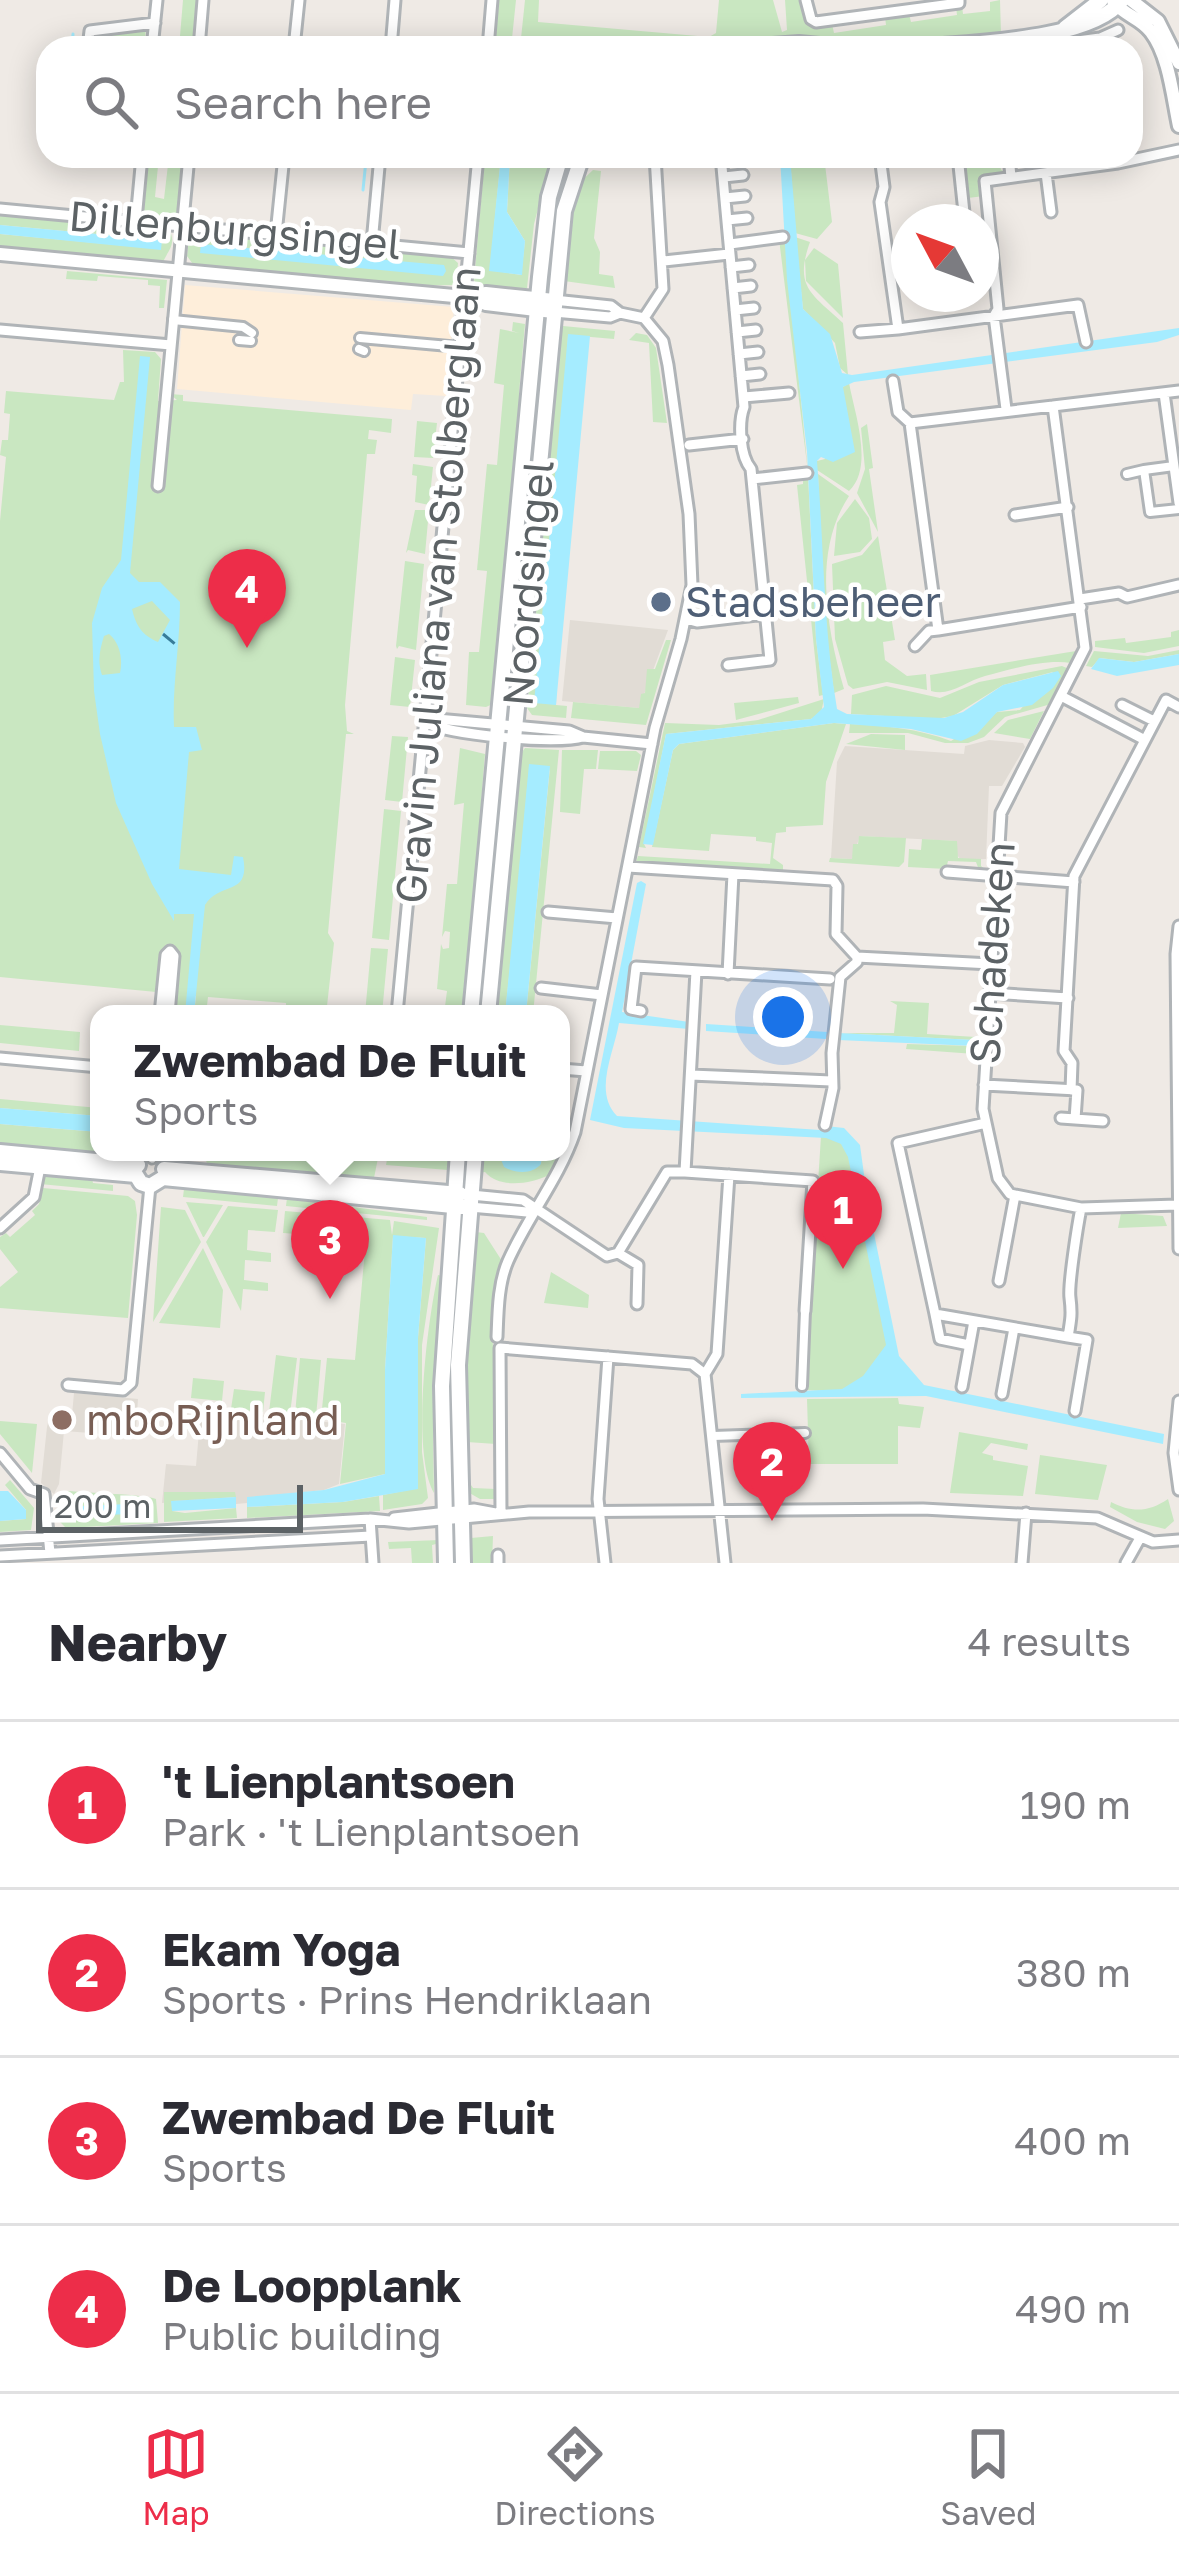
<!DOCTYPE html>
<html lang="en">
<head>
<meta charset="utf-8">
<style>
  :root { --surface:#fff; --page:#f2f2f3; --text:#2b2b33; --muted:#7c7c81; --line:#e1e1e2; --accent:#ed2d49 }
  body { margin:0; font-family:"Golos Text",sans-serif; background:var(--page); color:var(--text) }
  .compass { position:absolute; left:891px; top:204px; width:108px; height:108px; border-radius:50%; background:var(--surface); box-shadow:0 6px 30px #0003; rotate:311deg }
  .scale { position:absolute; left:36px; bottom:30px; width:267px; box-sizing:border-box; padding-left:12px; border:6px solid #5c6265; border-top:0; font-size:33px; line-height:42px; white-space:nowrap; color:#5c6265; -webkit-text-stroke:9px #fff; paint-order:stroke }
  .you { position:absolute; left:783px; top:1017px; width:42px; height:42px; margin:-30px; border:9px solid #fff; border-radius:50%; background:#1a73e8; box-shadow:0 0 0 18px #1a73e833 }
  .badge { display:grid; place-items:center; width:78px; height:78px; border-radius:50%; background:var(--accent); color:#fff; font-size:39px; font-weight:700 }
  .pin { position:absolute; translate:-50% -99px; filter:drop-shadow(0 3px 6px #0008) }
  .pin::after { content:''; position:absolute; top:63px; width:42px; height:36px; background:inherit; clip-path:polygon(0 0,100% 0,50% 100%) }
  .popup { position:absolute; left:90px; top:1005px; width:480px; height:156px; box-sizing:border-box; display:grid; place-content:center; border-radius:24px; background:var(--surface); filter:drop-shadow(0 3px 9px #0005); font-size:39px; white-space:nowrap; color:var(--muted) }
  .popup b { font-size:45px; color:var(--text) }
  .popup::after { content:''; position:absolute; left:50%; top:100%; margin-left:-24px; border:24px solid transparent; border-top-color:var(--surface) }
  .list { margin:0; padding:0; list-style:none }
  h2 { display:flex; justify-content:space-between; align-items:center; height:156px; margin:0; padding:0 48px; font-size:51px }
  h2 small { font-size:39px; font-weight:400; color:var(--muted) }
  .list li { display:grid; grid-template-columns:78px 1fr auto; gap:36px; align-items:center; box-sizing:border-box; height:168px; padding:0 48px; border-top:3px solid var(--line) }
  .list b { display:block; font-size:45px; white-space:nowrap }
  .list p { margin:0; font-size:39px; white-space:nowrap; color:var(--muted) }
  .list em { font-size:39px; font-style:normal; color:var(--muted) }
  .icon { flex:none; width:66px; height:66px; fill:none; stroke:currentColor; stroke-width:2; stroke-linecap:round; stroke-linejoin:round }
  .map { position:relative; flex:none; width:1179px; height:1563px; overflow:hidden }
  .search { position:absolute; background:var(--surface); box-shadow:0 6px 30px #0003; left:36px; right:36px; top:36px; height:132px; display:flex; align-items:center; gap:30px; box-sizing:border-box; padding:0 42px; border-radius:36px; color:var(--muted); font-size:45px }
  .sheet { height:828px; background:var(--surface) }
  nav { display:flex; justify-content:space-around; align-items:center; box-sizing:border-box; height:168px; border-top:3px solid var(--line); background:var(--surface); font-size:33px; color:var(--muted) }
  nav a { display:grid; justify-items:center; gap:6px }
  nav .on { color:var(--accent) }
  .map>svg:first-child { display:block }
  .commercial { fill:#feeeda }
  .education { fill:#e1dcd5 }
  .green { fill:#c9e7c1 }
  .water { fill:#a5ecff; fill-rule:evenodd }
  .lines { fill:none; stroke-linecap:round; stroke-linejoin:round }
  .stream { stroke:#a5ecff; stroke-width:3 }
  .ferry { stroke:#377c99; stroke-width:3; stroke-dasharray:15 12; stroke-linecap:butt }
  .pedestrian-casing { stroke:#b0b4b7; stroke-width:14 }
  .minor-casing { stroke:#b0b4b7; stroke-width:15 }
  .tertiary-casing { stroke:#b0b4b7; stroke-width:18 }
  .secondary-casing { stroke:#b1b6ba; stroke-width:20 }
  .pedestrian { stroke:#fff; stroke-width:8 }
  .minor { stroke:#fff; stroke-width:9 }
  .tertiary { stroke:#fff; stroke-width:12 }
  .secondary { stroke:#fff; stroke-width:14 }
  .service-dot { fill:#5c6f8a; stroke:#fff; stroke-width:4.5 }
  .education-dot { fill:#8d6e63; stroke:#fff; stroke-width:4.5 }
  .labels { text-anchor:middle; stroke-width:9; stroke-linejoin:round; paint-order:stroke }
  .street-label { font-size:42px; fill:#5c6265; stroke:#fff }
  .service-label { font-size:42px; fill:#4e5e75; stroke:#fff; text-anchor:start }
  .education-label { font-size:42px; fill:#785e54; stroke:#fff; text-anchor:start }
</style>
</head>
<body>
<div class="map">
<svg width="1179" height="1563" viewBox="0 0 1179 1563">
  <rect width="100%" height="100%" fill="#efeae5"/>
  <path class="commercial" d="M185,285L454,307L446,396L413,394L411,410L177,389Z"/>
  <path class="education" d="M570,620L668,630L639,708L562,701Z
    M989,740L1023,743L1025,747L1002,786H989L986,859L961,860L957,855L956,841L860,836L852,859L831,858L837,762L845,746L964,754L965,746Z
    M74,1393L138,1399L136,1428H130V1436L64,1431L59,1484L54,1494L41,1483L47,1427L50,1414L72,1415Z
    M201,1409L345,1424L339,1484L324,1490L247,1498V1503L236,1504L235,1497L162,1503L166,1464L196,1466Z"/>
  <path class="green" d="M183,0H198L194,48H179Z
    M499,0H516L511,48H495Z
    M525,0H539L538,22L709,37L716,33L719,0H773L782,32L787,30L785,0H804L808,19L832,24L834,33L886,25L885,17L909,14L911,22L957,15L956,7L962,6L963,14L990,11V2L1000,0L1001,35L872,48L780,41L698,48H520Z
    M146,28L144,48H93L97,33Z
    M147,156H159L155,197L164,199L169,156H184L179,211L172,217L148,215L142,208Z
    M485,156H501L490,270L521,275L525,241L507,212L510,156H552L534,224L527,288L523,292L482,287L474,281Z
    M790,156H824L832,222L817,239L795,233Z
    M962,156H999L1001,170L1007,172L982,176L984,196L968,198Z
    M593,170L601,171L594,238L600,252L599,274L613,276L615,288L564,281L570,232L566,231L574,188Z
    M0,214L169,229C177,245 168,250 162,264L0,247V234L160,249L161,240L0,225Z
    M195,232L450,256L458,263L456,285L405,286L195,267L187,256L189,238Z
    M795,237L810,242C794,287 811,293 843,323L848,375L840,368L835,343L803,309Z
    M785,238L808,472L779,239Z
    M814,248L838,264L843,318L806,281L805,260Z
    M67,271L167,280L164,308H159L160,286L148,285V280L98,276L97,281L66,279Z
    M513,322L525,324L519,393L525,394L495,703L486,707L466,705L469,652H479L486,581L487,571L477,570L487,464L497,465L504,385L494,383L500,329L519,333L512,331Z
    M563,326L615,331L614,339L568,335L556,705L567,706L566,718L532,715L527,708L533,650L527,648L556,332Z
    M540,329L538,424L512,704L514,621Z
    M636,333L647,335L656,348L667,423L653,422L649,343L629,340Z
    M123,350L155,352L161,359L158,401L177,400L170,394L183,395V401L392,419L391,433L369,430L368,439L377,440L375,454H367L345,705L347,731L354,734H346L328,933L334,943L327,1006L292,1005L291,1011L286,1010V1003L208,997L206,1014H194L196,996L188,995L185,1014H176L177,994L0,977V521L6,457L0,455L2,440H8L10,414L4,413L6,391L114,400L120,382H124Z
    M849,383C855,415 874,467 849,491L817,470V461L825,459L843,387Z
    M417,421L437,423L433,458L414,457Z
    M867,424L873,468L869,469L878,532L857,493L865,469L861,428Z
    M413,464L433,467L429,505L415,502L417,476L412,475Z
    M818,474L849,496C812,552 827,628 844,689L834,693L823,609Z
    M808,475L816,639L823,695L819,696L797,485L803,484V478Z
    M855,499L869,518L872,539L860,552L834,556L837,523Z
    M415,510H429L425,554L408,550L406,553Z
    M878,536L895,640L883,642L885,660L907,676L926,674L927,690L887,682L853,689L848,685L835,639L832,564L862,555Z
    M405,561L424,564L416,650L399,646L397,649L396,646Z
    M1179,630V646L1144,653L1095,647V641L1125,638L1126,643L1171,637V632Z
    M666,640H671L646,725L571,718L573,702L639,708L641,694L645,693L647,669H655Z
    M1179,650V654L1134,662L1100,658L1092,667L1086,666L1094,651L1148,656Z
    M1076,651L1071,663C1045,659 1011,669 985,676C966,681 950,697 931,691L930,675Z
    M395,657L415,660L410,707L390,705Z
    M1062,666L1069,669L1051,704L1005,717L984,737L968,743H945L908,733H849L850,724C884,725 919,729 951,741L997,712L1020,710L1053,672L1003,685L953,716L935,719L851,714L852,695L886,686L940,698L979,682Z
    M798,697L799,703L736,720L734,703Z
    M824,699L821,713L811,719L666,734L644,844L646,848L639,847L665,723L719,725L758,720Z
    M1044,711L1030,739L994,733L1008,720Z
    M834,723L846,724L826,782L823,825L786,827V832L776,833L773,858L783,865V874L636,862L638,856L770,864L772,843L756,841V837L711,834L709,851L652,847L673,750L679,744Z
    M871,734L905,735V750L846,744Z
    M392,736L408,737L402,802L385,800Z
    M460,748L485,754L481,803L486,805L467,1014H444L447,991L437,989L441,944L443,949L449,948L450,932L445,931L442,937L447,884H457L464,803L454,805Z
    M525,748L559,750L533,1014H526L550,767L512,949L505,1014H492L517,759Z
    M562,750H598L596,769H584L580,814L560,812Z
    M600,751H636L641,755L637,771L598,769Z
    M500,758L499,841L483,1014H477Z
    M384,809L401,811L389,940L372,938Z
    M859,836L906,838L904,862L899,867L829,862L830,858L852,859L853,844H858Z
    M922,839L957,841L958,858L981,859V866L987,871L979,870L976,862L948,861L946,869L908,867L909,849L921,850Z
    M371,948L388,949L382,1014H365Z
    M890,1001L929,1003L927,1034L976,1037L975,1054L906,1049L907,1044L974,1046V1040L838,1033H894L897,1005Z
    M0,1025L80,1032L79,1051L0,1043Z
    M0,1099L99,1108V1116L0,1108Z
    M0,1124L99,1132V1152H121L116,1156L0,1145Z
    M821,1136L836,1138L852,1155L890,1358L887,1394L805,1390Z
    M176,1152H304L356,1158L379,1153L374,1178L207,1164L206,1160L179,1158Z
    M434,1152H450L448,1170L386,1165L388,1154L433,1161Z
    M483,1152H498V1158L541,1164L542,1152H559L549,1175C530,1184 500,1189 485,1172L478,1173Z
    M46,1175L92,1179L93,1183L113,1185V1191L40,1184Z
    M43,1188L128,1196L135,1201L137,1215L128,1318L0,1308V1287L18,1272L0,1249V1237L6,1233L10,1237L35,1215L32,1211L39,1204Z
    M184,1189L278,1198L277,1206L183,1197Z
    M287,1198L427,1217V1220L286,1206Z
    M186,1202L223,1205L204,1237H203Z
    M228,1206L278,1210L275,1232L248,1230L247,1250L271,1253V1262L245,1260L244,1280L268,1283V1291L243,1289L241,1311L206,1242Z
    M161,1207L185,1210L201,1242L153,1322Z
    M285,1211L390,1220L392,1235L394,1221L439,1228L422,1345V1452L428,1498L422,1504L383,1510V1495L418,1488V1338L426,1238L393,1236L385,1370V1474L340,1484L346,1423L321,1419L327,1358L355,1360L366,1239L283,1233Z
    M1121,1213L1163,1216L1167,1226L1118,1228Z
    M476,1232L484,1233L502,1261L492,1316L496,1444L467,1442V1479L473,1488L496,1489L494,1499H480L466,1491L463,1413L467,1315Z
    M203,1248L223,1290L220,1328L159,1323Z
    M551,1272L589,1295L588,1308L544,1303Z
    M438,1275L442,1276L433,1439L434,1493C411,1454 427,1321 438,1275Z
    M276,1355L297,1358L290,1414L269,1412Z
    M300,1358L321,1360L316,1417L295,1415Z
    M193,1378L224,1381L222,1401L191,1398Z
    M234,1389L265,1392L263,1412L231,1409Z
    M898,1398L899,1404L924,1407L920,1428L898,1426V1464H809L807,1399Z
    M0,1421L37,1424L32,1473L0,1434Z
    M959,1432L1028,1444L1027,1450L991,1443L982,1453L993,1456V1460L1028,1466L1023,1496L950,1493Z
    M1040,1455L1107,1465L1098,1500L1035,1494Z
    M10,1480L34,1508L31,1530L0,1532V1521L26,1519V1510L5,1485Z
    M68,1491C89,1493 142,1494 156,1499L158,1523L66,1528L60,1522L57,1500Z
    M164,1492H235L236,1497L172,1501V1511L185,1513L236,1508L237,1518L164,1522Z
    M379,1496L380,1511L247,1518V1507L343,1502Z
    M1168,1499L1174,1521L1165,1529L1137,1522L1110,1507L1111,1502C1132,1513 1149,1512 1168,1499Z
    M493,1536L492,1563H472L471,1538Z
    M440,1540V1543L432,1545L433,1563H412L411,1548L389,1549L388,1542Z"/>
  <path class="water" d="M501,156H510L507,212L525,241L522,275L489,271Z
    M780,156H790L803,309L830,334L842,373L852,375L1179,328V335L1157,342L854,382L843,387L855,452L833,462L821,457L817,461C824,544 823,626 837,709L847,714L944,718L963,712L1003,685L1058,671L1061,676L1053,688L1032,705L997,712L977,734L961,741L911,729L834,723L679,744L673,750L653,845L643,844L666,734L811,719L824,707L816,639L807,452L787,280Z
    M0,225L162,240L161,250L0,234Z
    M201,244L444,265L446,271L443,276L200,253Z
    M568,334L590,336L556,705L534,703Z
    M140,356L150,357L130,573L139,582H160L180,602C180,645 172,686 174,727H196L202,750L189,752L179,869L231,875L234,856L243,857C251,897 219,881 205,905L194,1014H185L194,914H174V921L152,884L116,803L100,734L94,691L92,623L102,588L121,560ZM152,601L170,620L158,642C142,635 136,626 132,609ZM109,634C120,643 123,659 120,673L102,675C97,661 100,649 104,636Z
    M1179,654V665L1117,676L1091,669L1099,658L1134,662Z
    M529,764L550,766L526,1014H505Z
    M641,881L646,884L622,1012L689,1022V1029L619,1023C614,1053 593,1092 617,1116L820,1130L826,1126L844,1128L860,1145L868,1204L899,1356L924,1385L1164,1434L1163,1444L926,1396L741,1398V1394L842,1389L863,1376L886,1345L848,1157L841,1144L826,1138L624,1128L590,1120L637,883Z
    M706,1024L827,1032L826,1039L706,1031Z
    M838,1033L975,1040V1046L838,1040Z
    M0,1108L99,1116V1132L0,1124Z
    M304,1152H434L433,1161L379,1153L356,1158Z
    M498,1152H542L541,1164C532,1175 515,1173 504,1167Z
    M393,1235L426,1238L418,1338V1489L343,1502L247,1507V1497L324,1490L385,1474V1370Z
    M0,1491H8L26,1510V1519L0,1521Z
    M236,1497V1508L172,1511L171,1501Z
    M147,1503L148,1513L66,1517V1507Z"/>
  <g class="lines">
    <path class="stream" d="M72,48L73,34
      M363,190L366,160"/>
    <path class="ferry" d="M163,634L180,648"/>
    <defs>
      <path id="pedestrian" d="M173,320L243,327L252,333
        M360,338L460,347
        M239,340L251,341
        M359,349L364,351
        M1174,466L1144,470L1150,512L1179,509
        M1127,474L1144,470
        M802,1386L805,1311
        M713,1436L805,1433"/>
      <path id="minor" d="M806,0L811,19L816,22L959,3V0
        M88,48L90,31L155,23
        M152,48L157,0
        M199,48L203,0
        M294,48L299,0
        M391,48L395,0
        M488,48L492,0
        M1024,48L1100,38L1118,30
        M721,156L744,407C738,423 740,456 751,469L770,660L728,665
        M880,156L884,187L880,202L898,329L1078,305L1086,342
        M958,156L965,222
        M1009,156L1011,177
        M655,160L696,156
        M1046,173L1051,212
        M724,177L743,175
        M725,198L745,196
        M0,209L469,253
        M136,220L142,156
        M727,220L747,218
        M276,234L284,156
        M372,243L380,156
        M730,244L783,237
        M664,261L729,254
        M731,267L749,265
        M733,288L751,286
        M554,300L611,306L620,313L644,318
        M735,310L754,308
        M554,312L610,317L620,313
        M644,318L663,289L655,156
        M0,330L171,345
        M737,332L756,330
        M860,332L898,329
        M739,354L758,352
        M741,376L760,374
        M893,381L898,412L910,423
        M1164,393L1179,503
        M744,397L789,393
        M1053,406L910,423L938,630L1081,607
        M1006,409L994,316L998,309L985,181L1118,163L1179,150
        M689,445L743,439
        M752,479L807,473
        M158,486L189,156
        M1015,515L1068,507
        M1080,599L1119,593L1127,597L1179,585
        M686,619L697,622L766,614
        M915,646L929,631L938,630
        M1063,697L1145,740
        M1122,705L1154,721
        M424,722L437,719L569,731L583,737L652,744
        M424,722C448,735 557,745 583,737
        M628,867L833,880L837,886L836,934L857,957
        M947,872L1074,882
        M548,912L617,918
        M1179,926L1176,954L1179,1249
        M857,957L991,964
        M728,974L733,874
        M541,988L602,995
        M990,993L1068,998
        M641,1011L631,1009L636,967L830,979
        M160,1014L166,955L170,951L174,956L169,1014
        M397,1014L478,156
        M0,1058L99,1067
        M561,1069L586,1071
        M691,1075L831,1081
        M984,1085L1077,1090L1075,1119
        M1071,1090L1072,1063L1064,1051L1074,876L1166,700L1179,707
        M1061,1118L1103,1121
        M986,1123L898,1143L935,1314L1068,1337C1071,1319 1072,1314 1070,1298C1068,1285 1078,1223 1081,1208
        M825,1125L833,1088L832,1053L840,977L857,962V957
        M152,1158L153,1152
        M685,1172L813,1181L805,1311
        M471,1195L523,1200L607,1256L618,1253L667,1172H685L696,971
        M1177,1205L1081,1208L1010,1194L998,1178L983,1109L1001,813L1085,648L1053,406L1179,391
        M470,1207L527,1212L532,1209
        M0,1228L34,1197L40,1167
        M618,1253L638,1265L637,1304
        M999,1281L1015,1195
        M935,1314L940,1339L969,1345
        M497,1337C498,1312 498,1284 508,1261C528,1216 559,1179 575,1132L655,728L681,639L692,585L689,514L668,365L663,341L644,318
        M1068,1337L1087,1340L1075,1411
        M705,1374L717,1354L729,1175
        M705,1374L725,1563
        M68,1385L123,1390L131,1383L150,1186
        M962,1387L974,1321
        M1002,1394L1014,1328
        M1179,1401L1174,1453L1179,1490
        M0,1453L30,1489L44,1494L50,1553
        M501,1514L500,1348L692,1364L705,1374
        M394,1518L474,1509L501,1514
        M370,1519L373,1563
        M0,1540L370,1519L409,1523L529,1512L923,1509L1097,1518L1153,1542L1179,1540
        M0,1556L371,1536
        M498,1563V1555
        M605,1563L598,1499L608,1357
        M1022,1563L1026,1513
        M1126,1563L1140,1538"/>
      <path id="tertiary" d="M1131,0L1158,21L1179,63
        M1113,1C1123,15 1141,18 1151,32C1169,55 1173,98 1179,126
        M0,254L465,297L486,304L553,312
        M466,297L486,293L554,300"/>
      <path id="secondary" d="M1065,28L1101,0
        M746,48L799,44L840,48
        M918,48C968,43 1092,41 1122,0
        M471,1014L540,277L549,197L561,156
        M488,1014L564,211L582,156
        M0,1152L138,1165
        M0,1163L136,1175
        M164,1169L460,1194
        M136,1175L141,1183L150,1186L163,1178
        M163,1178L463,1207
        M446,1563L442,1386L458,1152
        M463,1563L458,1365L475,1152"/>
    </defs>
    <use href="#pedestrian" class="pedestrian-casing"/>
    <use href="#minor" class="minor-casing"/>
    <use href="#tertiary" class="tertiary-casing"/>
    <use href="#secondary" class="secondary-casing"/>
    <use href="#pedestrian" class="pedestrian"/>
    <use href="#minor" class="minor"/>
    <use href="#tertiary" class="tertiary"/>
    <use href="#secondary" class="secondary"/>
  </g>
  <circle class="service-dot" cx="661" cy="602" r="12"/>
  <circle class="education-dot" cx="62" cy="1420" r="12"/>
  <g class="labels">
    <g class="street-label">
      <text transform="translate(235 230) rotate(5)" y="15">Dillenburgsingel</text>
      <text transform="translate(528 583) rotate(-85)" y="15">Noordsingel</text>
      <text transform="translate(438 585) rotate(-85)" y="15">Gravin Juliana van Stolberglaan</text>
      <text transform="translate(992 953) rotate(-86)" y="15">Schadeken</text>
    </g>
    <g class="service-label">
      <text x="685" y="617">Stadsbeheer</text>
    </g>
    <g class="education-label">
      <text x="86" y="1435">mboRijnland</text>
    </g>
  </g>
</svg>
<svg class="compass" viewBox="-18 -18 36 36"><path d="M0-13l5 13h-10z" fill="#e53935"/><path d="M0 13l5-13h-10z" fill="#7c7c81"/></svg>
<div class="scale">200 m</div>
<div class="you"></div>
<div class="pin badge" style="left:843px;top:1269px">1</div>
<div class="pin badge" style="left:772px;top:1521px">2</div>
<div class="pin badge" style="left:330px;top:1299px">3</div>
<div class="popup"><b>Zwembad De Fluit</b>Sports</div>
<div class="pin badge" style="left:247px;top:648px">4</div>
<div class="search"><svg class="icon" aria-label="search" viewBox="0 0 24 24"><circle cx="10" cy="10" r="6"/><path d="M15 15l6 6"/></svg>Search here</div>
</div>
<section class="sheet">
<h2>Nearby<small>4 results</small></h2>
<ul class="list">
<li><span class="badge">1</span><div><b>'t Lienplantsoen</b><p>Park · 't Lienplantsoen</p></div><em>190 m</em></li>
<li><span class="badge">2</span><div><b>Ekam Yoga</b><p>Sports · Prins Hendriklaan</p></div><em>380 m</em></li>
<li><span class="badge">3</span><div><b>Zwembad De Fluit</b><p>Sports</p></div><em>400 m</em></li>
<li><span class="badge">4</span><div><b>De Loopplank</b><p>Public building</p></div><em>490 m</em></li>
</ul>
</section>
<nav>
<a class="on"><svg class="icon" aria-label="map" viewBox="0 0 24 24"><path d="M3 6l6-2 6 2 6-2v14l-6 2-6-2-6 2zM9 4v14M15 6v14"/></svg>Map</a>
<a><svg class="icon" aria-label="directions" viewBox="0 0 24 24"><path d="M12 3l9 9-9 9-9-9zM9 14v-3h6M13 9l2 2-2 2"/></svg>Directions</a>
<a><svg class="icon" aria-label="saved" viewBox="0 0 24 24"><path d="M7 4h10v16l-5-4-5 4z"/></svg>Saved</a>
</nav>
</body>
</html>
